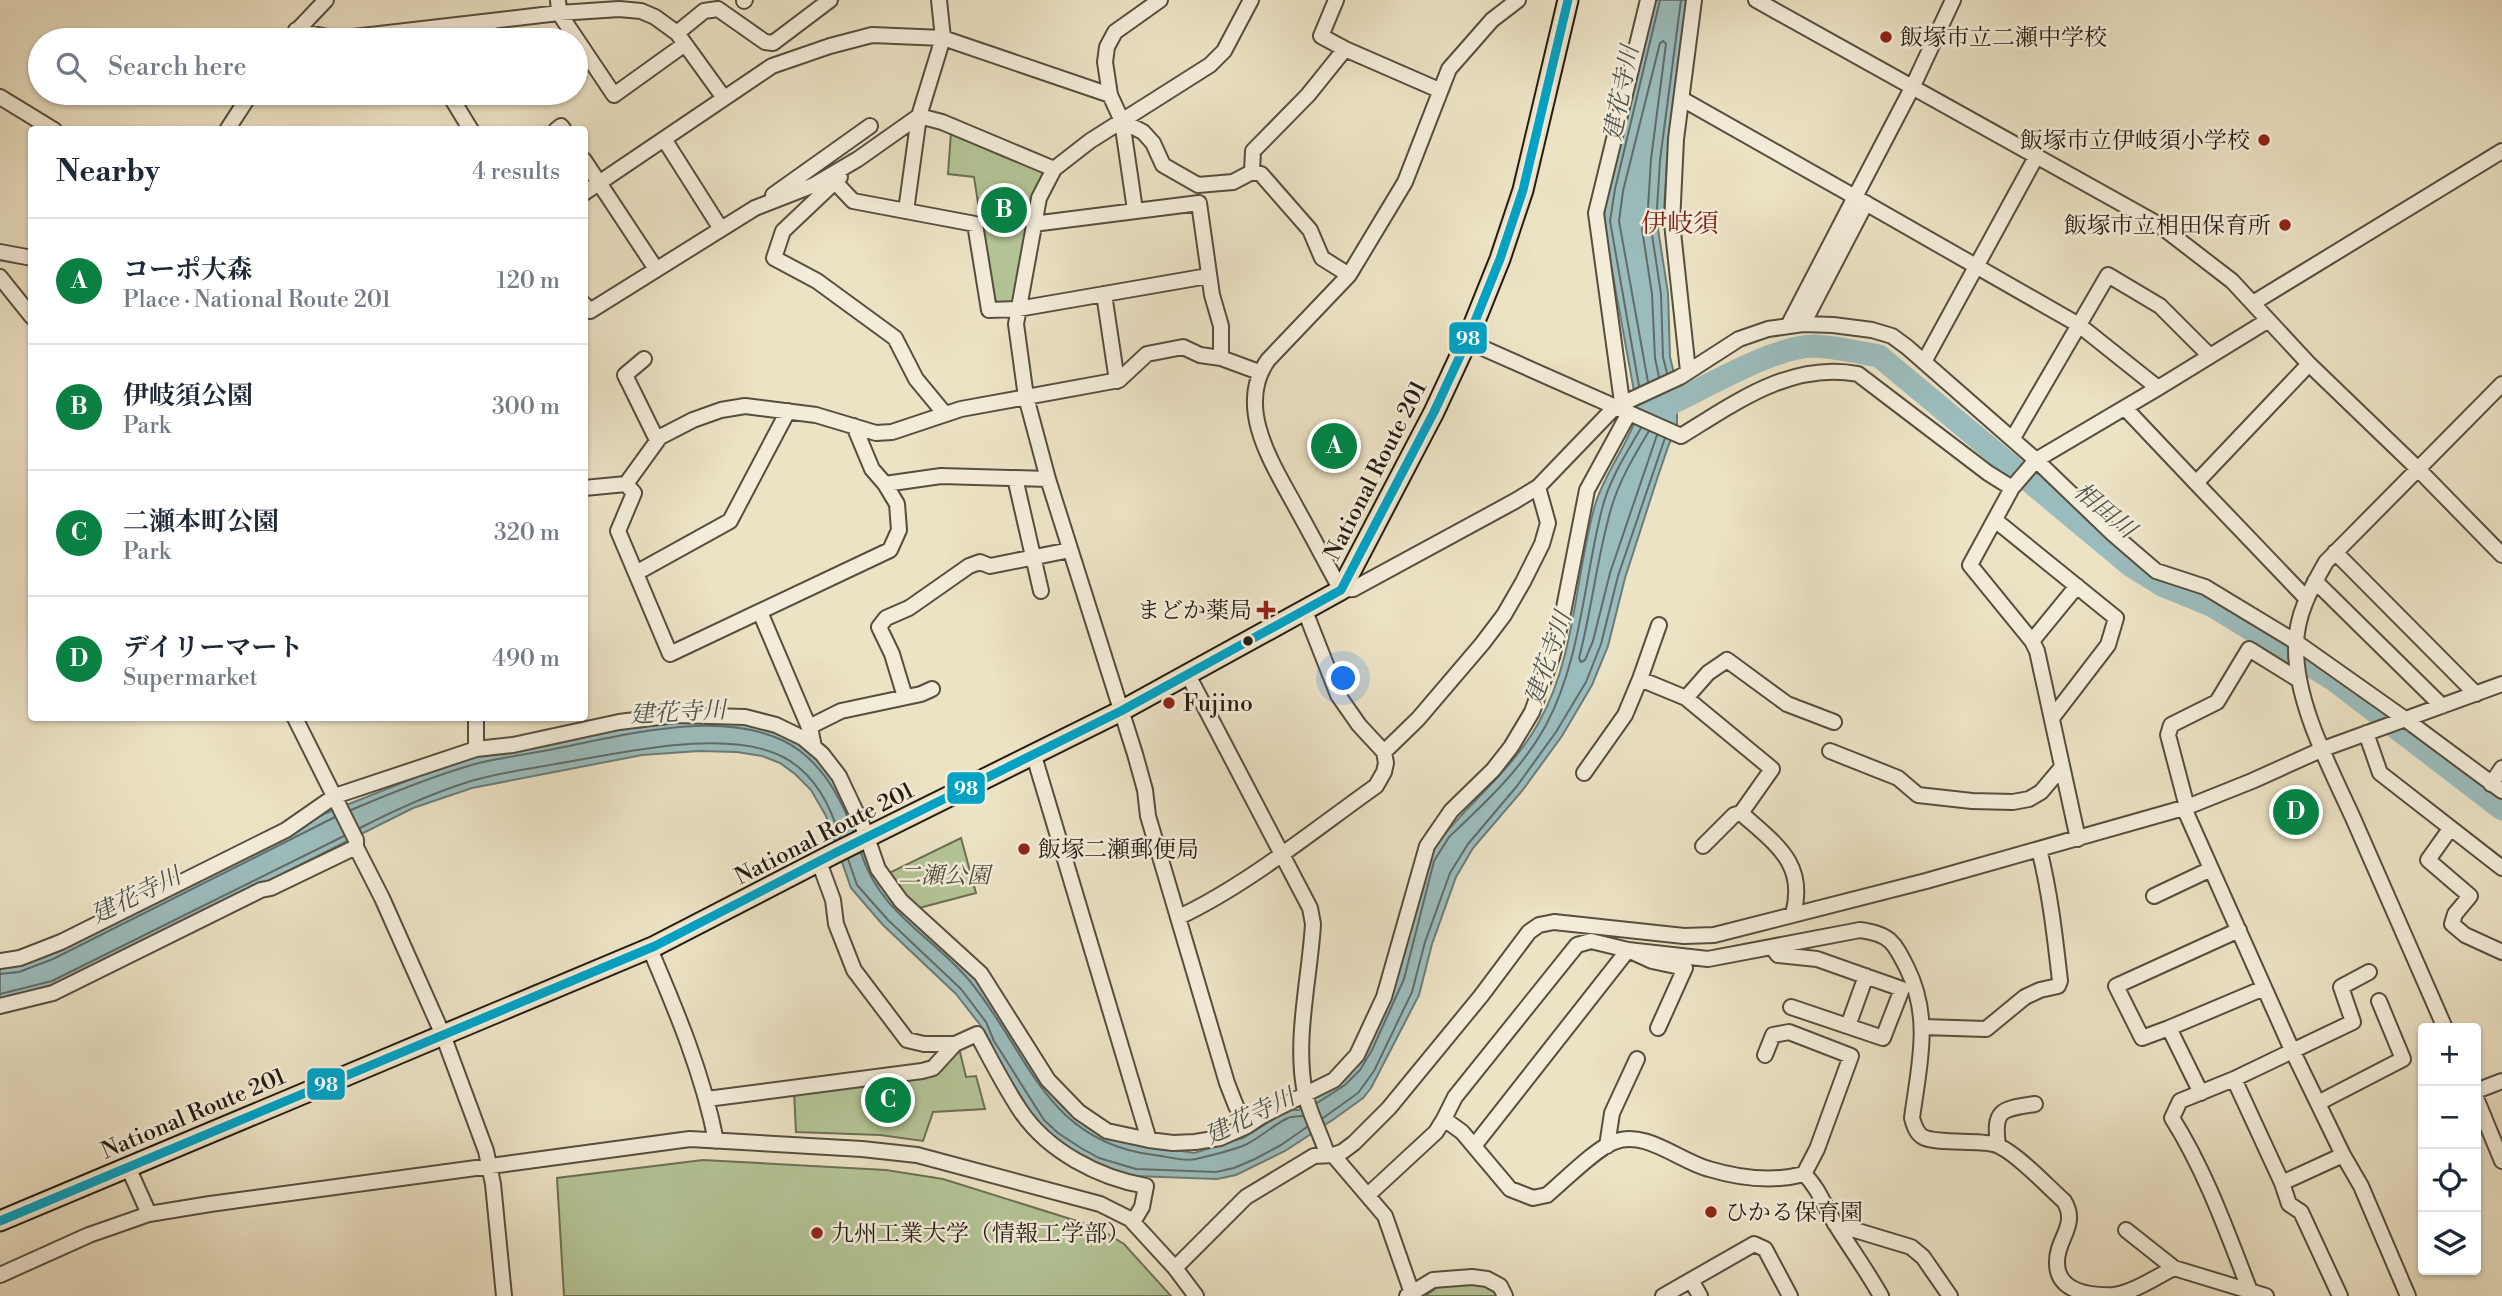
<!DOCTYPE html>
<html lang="en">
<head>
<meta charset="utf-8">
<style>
  :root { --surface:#fff; --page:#f2f2f3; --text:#1f2937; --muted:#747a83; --line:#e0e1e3; --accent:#0b8043 }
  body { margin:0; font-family:"Libre Bodoni","Noto Serif JP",serif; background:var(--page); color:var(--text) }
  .controls { position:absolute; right:21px; bottom:21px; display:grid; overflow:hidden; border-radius:7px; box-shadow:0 2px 5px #0004 }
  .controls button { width:63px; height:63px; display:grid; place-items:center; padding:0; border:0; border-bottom:2px solid var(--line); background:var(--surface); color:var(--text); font:35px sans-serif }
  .you { position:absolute; left:1344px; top:679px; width:24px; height:24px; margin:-18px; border:5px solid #fff; border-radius:50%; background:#1a73e8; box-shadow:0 0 0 10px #1a73e833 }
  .badge { display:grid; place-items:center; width:46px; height:46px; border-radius:50%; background:var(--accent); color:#fff; font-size:23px; font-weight:700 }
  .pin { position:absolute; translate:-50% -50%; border:4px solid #fff; box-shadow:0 2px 7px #0006 }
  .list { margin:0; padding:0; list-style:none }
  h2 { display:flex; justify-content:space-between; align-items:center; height:91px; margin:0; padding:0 28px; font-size:30px }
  h2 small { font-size:23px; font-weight:400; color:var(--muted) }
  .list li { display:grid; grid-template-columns:46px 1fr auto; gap:21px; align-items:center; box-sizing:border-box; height:126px; padding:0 28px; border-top:2px solid var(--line) }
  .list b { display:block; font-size:26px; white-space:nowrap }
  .list p { margin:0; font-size:23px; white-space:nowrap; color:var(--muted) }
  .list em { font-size:23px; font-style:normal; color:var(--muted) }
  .icon { flex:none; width:38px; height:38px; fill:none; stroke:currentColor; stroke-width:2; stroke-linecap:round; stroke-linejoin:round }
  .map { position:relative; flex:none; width:2502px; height:1296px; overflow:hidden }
  .search { position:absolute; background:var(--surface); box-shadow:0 2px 5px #0004; left:28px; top:28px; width:560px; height:77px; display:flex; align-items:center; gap:18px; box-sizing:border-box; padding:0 24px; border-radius:38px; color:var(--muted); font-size:26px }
  .panel { position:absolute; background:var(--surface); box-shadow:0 2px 5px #0004; left:28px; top:126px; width:560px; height:595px; border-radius:7px }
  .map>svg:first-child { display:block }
  .green { fill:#b4c496; stroke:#6c7054; stroke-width:2 }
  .water { fill:#9bbcbc; stroke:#6b7c78; stroke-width:2 }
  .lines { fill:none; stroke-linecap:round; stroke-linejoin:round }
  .shore { stroke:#606c67; stroke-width:2 }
  .river { stroke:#9bbcbc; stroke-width:23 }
  .minor-casing { stroke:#564e3e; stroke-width:18 }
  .highway-casing { stroke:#241c12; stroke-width:23 }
  .minor { stroke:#f3ecd9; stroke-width:14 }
  .highway { stroke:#ece2c4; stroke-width:19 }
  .bus-1-casing { stroke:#f3ecd9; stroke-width:14 }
  .bus-1 { stroke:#02a2c5; stroke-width:9 }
  .poi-dot { fill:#8f2418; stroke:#f3ecd9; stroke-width:2.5 }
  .bus-dot { fill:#241c12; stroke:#f3ecd9; stroke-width:2.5 }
  .labels { text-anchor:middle; stroke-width:5; stroke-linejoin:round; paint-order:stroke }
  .poi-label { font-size:23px; fill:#241c12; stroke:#f3ecd9; text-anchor:start }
  .street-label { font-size:23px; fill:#241c12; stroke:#f3ecd9 }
  .park-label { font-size:23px; font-style:italic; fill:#4f4e3a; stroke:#f3ecd9 }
  .water-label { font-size:24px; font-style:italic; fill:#4e544e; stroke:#f3ecd9 }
  .quarter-label { font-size:26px; fill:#7a1f14; stroke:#f3ecd9 }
  .line-badge { stroke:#f3ecd9; stroke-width:2.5 }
  .badge-label { font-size:19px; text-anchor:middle; font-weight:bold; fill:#fff }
</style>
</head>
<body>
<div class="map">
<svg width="2502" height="1296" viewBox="0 0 2502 1296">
  <rect width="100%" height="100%" fill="#ece2c4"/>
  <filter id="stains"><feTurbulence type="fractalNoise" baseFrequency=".00286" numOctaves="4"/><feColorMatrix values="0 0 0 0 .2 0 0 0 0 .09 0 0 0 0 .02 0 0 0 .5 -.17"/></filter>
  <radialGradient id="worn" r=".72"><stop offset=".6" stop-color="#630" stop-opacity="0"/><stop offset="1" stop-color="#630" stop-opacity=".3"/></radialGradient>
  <path class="green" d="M951,132L1045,170L1032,197L1013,306H994L974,177L948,174Z
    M961,838L976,893L915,909L887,874Z
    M959,1048L966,1077L976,1076L985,1109L933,1112L923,1141L880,1135L796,1132L794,1091L932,1074L945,1066Z
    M703,1160L886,1170L943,1179L1096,1227L1124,1244L1171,1296H564L557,1178Z
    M1482,1282L1497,1292L1499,1296H1425L1439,1286Z"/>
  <path class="water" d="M1653,0H1688L1667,161L1664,211L1658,229L1668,293L1670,357L1677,386V430L1669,444L1658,476L1625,578L1608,646L1592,685L1562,736L1522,791L1473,848L1456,877L1432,944L1419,995L1371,1088L1363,1098L1334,1119L1285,1151L1236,1175L1217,1179L1135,1176L1115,1172L1078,1154L1054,1139L1039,1125L987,1044L981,1026L956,994L883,925L851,888L826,816L811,790L795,774L780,763L762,756L737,752L699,751L642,755L472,788L413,808L55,988L0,1001V967L101,927L324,814L439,768L475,757L620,728L671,721L741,722L765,727L806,747L822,761L841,785L874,873L982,985L1016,1039L1099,1131L1121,1141L1194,1153L1243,1138L1288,1110H1299L1354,1066L1427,858C1460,808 1510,775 1539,722C1576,656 1575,576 1595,505C1605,472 1628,445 1638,413L1603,221L1608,188Z"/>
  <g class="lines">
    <path class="shore" d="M1667,373L1663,357L1661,294L1651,228L1657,209L1660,160L1681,0
      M1648,382L1619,221L1623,191L1660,43L1663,41L1666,44L1651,159L1648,208L1642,229L1652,294L1655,358L1659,377
      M1639,386L1610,221L1615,189L1660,0
      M1649,431C1634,456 1619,481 1611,509C1597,557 1592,609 1579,658L1581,662L1585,660L1593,641L1610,573L1657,435
      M351,810C391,793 433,776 475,764C504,757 535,753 564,747C629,734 720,710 784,741C820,759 840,795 853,831
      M360,828C395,810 430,794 468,782C500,772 535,768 567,762C627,752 728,728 783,757C814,773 831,806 840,838
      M861,853C880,913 931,935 969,980C1029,1052 1044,1141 1154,1155C1166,1156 1184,1162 1196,1159C1212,1155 1232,1151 1247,1144C1261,1137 1273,1125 1288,1118C1292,1116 1298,1117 1303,1116
      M848,859L857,885L888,920L961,989L986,1022L994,1041L1044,1120L1058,1133L1081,1148L1099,1158L1136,1169L1216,1172L1234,1168L1255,1159L1281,1145L1307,1127
      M0,974L19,972L53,959L335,817
      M0,994L52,981L344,836
      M1317,1103L1345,1085L1360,1070L1372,1050L1404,979L1434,861L1449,837C1485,803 1522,769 1546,725C1581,660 1584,579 1602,509C1609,480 1626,454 1641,428
      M1323,1118L1358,1093L1374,1071L1412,992L1425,942L1450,873L1468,844L1517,786L1556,732L1586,682L1601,644L1618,576L1665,438"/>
    <path class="river" d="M1663,407C1702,390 1773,346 1814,346C1836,347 1857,352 1879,356L2130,565L2162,585L2211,605L2334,680L2502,809"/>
    <defs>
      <path id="minor" d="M558,0L559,13L614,95L685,44
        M1336,0L1321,36L1345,49
        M1518,0L1492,20L1449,69L1405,182L1349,275L1268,360C1234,408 1274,466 1297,509C1312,536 1326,563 1341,590L1353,589L1515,501L1538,487L1615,407L1680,377L1739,339L1768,329L1803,324L1833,325L1872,330L1892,336L1907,347L2036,460L2113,534L2156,571L2205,587L2296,642L2405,719L2502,791
        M1756,0L2158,224L2232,281L2309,364L2417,468L2502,555
        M1953,0L1912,88L1855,197L2079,325L2158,388
        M744,1L745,0
        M484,23L497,40
        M296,30L336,39L559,13L619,9L641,11L655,17L677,33L724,98
        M677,33L704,11L718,9L765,42L773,43L830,0
        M288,40L326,0
        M0,97L54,130
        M452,99L471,130
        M1682,99L1855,197L1788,326
        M919,116L942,122L1054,169
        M1122,121L1143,132L1153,143L1163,165L1198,185L1233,182L1252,172L1261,174L1310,230L1322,258L1349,275
        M227,130L251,93
        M556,130L561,126L564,130
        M664,139L721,229
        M584,160L656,269
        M1252,172L1253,151L1308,95L1345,49L1439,90
        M840,177L783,231L774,258L817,281L895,338L916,379L945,414
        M835,182L853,201L975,224L989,310L1018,309L1208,276
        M584,193L772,66L830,46L872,35L943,38L1110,95
        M773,195L870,126
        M1135,210L1122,121L1110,95L1105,62L1107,47L1115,32L1160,0
        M906,211L919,116L943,38L939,0
        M1033,224L1199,203L1212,295L1221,326V358
        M0,252L32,258
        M0,277L32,317
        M1104,294L1117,381
        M2253,303L2502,151
        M584,304L590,311L755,208L814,185L858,159L919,116
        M1803,324L1866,203
        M1467,341L1681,436C1735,403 1791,361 1858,374L1988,473L2012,488
        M644,359L625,375L657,440
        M1924,362L2036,157
        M1688,371L1672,223L1676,139L1694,0
        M1622,402L1596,213L1648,0
        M2125,408L2196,483
        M2013,438L2108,275L2160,306L2210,356
        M1015,478L1041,591
        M626,484L660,437L693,420L721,410L745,406L816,415L876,433L892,432L961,409L1119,380L1147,354L1183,347L1200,355L1221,358L1259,372
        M626,484L634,493L618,531L670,654L890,550L899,530L897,504L885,484L872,469L854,426
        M885,484L941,476L1048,479
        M584,488L626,484
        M1995,520L2116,618L2108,645L2052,718
        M2335,552L2476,694
        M636,573L730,521L788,411
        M2315,581L2442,706
        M2305,597L2196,483L2309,364
        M760,612L811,732L814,747
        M2032,641L2077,586
        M1188,675L1310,908L1313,924C1310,977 1294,1040 1305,1093C1309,1113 1321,1134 1327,1154
        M1640,679L1659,625
        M905,697L892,654L879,627L886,618L909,608L969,566L980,562L990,566L1070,550
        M1686,698L1708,673L1727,660L1787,704L1834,722
        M295,718L356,840V847L382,898L443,1035L486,1151L493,1184L504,1296
        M476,718V749
        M809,727L841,711L921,694L932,689
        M2366,733L2380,773L2502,868
        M1830,751L1898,778L1918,795L1972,801L2013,802L2029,799L2041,792L2062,767
        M1384,752L1418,719L1482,644L1504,615L1523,582L1542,544L1548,523L1538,487
        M1034,756L1149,1140
        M1584,773L1625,715L1640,679L1686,698L1772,769L1741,813C1775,844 1807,863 1793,914
        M2491,784L2502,768
        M2187,807L2168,735L2171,725L2217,702L2249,649L2299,680
        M2184,808L2292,1050L2343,1155L2361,1186L2408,1296
        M2450,829L2428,860L2470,896L2455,914L2452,924L2465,935L2502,952
        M2078,839L2037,651L2032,641L1970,565L2012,488L2036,460L2158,388L2267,321
        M1703,846L1734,815L1741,813
        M819,862L833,900L836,924L854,970L907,1040L924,1044H955
        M2154,896L2211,869
        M1179,917C1247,885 1314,830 1376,786L1384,772L1386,763L1384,752L1359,725L1338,695L1305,611
        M1772,947L1778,955L1817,959L1902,989L1883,1038L1791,1007
        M650,949C676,1010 703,1074 716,1141
        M0,961L20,958L61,942L286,830L335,796L476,749L513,745L619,722L676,715L745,717L776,725L803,738L822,754L839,776L864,829L878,869L901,901L981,974L1048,1080L1079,1112L1107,1131L1149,1140L1173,1143L1195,1142L1220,1138L1247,1126L1262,1116L1334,1080L1357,1055L1384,997L1427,846L1451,811L1493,770L1511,747L1532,712L1552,657L1562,618L1587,490L1629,413
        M0,1006L53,993L261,890L271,888L356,847
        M1848,1026L1866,976
        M1923,1027L1986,1029L2025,997L2040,990L2058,986L2060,981C2055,937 2050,892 2039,849
        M2169,1028L2264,988
        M2445,1028C2414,958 2384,888 2353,818C2330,767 2295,703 2296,646C2296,615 2311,588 2326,562L2502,384
        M1765,1055L1773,1035L1789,1032L1851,1056L1817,1149L1804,1174
        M2234,1079L2282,1183L2289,1204L2301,1212L2340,1296
        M2476,1091L2502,1081
        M2201,1093L2169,1028L2142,1038L2116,986L2239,930
        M2476,1098L2502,1161
        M707,1099L922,1071L933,1068L955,1044L977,1034C991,1060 1004,1086 1020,1110C1047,1151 1099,1178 1146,1186L1142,1207L1133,1222
        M2318,1103L2403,1059L2379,1001
        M1444,1119L1455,1097L1577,945L1591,941L1628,950L1708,959L1860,930C1890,934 1894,942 1907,968C1932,1018 1919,1065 1912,1118C1914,1125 1916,1133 1923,1137C1936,1144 1975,1140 1993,1144C2012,1148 2048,1187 2064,1201C2079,1225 2056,1239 2057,1263C2057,1292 2090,1296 2114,1295C2134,1292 2156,1277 2174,1268L2266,1296
        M1247,1126L1236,1106L1227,1083L1148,816L1145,790L1135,754L1048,479L1026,397L1016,324L1039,198L1054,169L1090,141L1210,65L1224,51L1251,0
        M1998,1145C1993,1109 2002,1109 2035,1104
        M1474,1146L1628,950L1652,961L1685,968L1658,1028
        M1607,1146L1612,1113L1637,1059
        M1333,1155L1385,1216L1413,1296
        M128,1167L149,1214
        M2282,1183L2343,1155
        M1369,1194L1436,1132L1444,1119L1462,1132L1510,1189L1533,1198L1547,1195C1564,1181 1595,1149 1614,1142C1645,1129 1679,1161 1709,1169C1739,1178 1774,1182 1804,1174C1819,1188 1825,1208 1836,1225C1851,1249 1867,1271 1881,1296
        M1835,1224L1911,1247L1923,1257L1950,1296
        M2126,1230L2174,1268
        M1175,1268L1246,1197L1314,1156L1333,1155L1342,1152L1354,1143L1389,1108L1481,996L1529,932L1539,925L1554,922L1684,936L1714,935L1926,881L2187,807L2252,781L2323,749L2502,684
        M0,1275L89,1235L149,1214L210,1204L690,1139L862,1149L917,1155L1100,1204L1130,1219L1175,1268L1196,1296
        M1691,1280L1700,1296
        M2250,1291C2227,1232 2206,1172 2172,1118L2180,1101L2234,1079L2353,1022L2341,987L2369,972
        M1407,1296L1433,1280L1472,1277L1487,1279L1500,1286L1505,1296
        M1663,1296L1754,1244L1765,1249L1790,1296"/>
      <path id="highway" d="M0,1221L655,946L837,852L1121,711L1341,590L1434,412L1467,341L1500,259L1523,190L1568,0"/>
    </defs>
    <use href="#minor" class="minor-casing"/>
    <use href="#highway" class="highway-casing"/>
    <use href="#minor" class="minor"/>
    <use href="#highway" class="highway"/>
    <defs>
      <path id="bus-1" d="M0,1221L655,946L837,852L1121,711L1341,590L1434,412L1467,341L1500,259L1523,190L1568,0"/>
    </defs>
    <use href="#bus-1" class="bus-1-casing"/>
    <use href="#bus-1" class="bus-1"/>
  </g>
  <g class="poi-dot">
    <circle cx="1886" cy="37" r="7"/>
    <circle cx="2264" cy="140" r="7"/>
    <circle cx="2285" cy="225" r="7"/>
    <path d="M1262.5 599.5h7v7h7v7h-7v7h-7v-7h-7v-7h7z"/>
    <circle cx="1169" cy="703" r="7"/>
    <circle cx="1024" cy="849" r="7"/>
    <circle cx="1711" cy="1212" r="7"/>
    <circle cx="817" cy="1233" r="7"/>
  </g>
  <circle class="bus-dot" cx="1248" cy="641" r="6"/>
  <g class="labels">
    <g class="poi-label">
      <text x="1900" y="45">飯塚市立二瀬中学校</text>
      <text x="2250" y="148" text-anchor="end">飯塚市立伊岐須小学校</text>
      <text x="2271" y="233" text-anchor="end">飯塚市立相田保育所</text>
      <text x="1252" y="618" text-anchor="end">まどか薬局</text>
      <text x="1183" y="711">Fujino</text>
      <text x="1038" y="857">飯塚二瀬郵便局</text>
      <text x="1725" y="1220">ひかる保育園</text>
      <text x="831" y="1241">九州工業大学（情報工学部）</text>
    </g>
    <g class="street-label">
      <text transform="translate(1375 470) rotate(-63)" y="8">National Route 201</text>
      <text transform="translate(824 833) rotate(-27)" y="8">National Route 201</text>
      <text transform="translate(193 1113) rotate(-23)" y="8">National Route 201</text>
    </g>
    <g class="park-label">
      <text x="944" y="883">二瀬公園</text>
    </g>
    <g class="water-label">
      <text transform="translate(1621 93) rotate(-79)" y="8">建花寺川</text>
      <text transform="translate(2105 510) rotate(40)" y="8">相田川</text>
      <text transform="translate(1548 658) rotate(-71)" y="8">建花寺川</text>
      <text transform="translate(678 712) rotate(-3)" y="8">建花寺川</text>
      <text transform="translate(136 895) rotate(-26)" y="8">建花寺川</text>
      <text transform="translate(1250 1116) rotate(-26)" y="8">建花寺川</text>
    </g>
    <g class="quarter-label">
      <text x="1680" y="232">伊岐須</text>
    </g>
  </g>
  <g class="line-badge">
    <rect x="1448" y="321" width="40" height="34" rx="7" fill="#02a2c5"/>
    <rect x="946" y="771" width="40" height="34" rx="7" fill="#02a2c5"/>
    <rect x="306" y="1067" width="40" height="34" rx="7" fill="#02a2c5"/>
  </g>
  <g class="badge-label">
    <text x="1468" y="345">98</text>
    <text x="966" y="795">98</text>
    <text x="326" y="1091">98</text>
  </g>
  <rect width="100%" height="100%" filter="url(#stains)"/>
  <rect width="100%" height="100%" fill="url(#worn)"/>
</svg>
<div class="controls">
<button>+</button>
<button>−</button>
<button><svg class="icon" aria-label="locate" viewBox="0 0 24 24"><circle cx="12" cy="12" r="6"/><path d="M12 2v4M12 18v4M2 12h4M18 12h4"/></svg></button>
<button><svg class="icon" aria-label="layers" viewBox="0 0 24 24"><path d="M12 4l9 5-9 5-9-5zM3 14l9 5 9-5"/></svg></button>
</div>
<div class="you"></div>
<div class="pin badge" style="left:1334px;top:446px">A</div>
<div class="pin badge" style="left:1004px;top:210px">B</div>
<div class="pin badge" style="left:888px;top:1100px">C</div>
<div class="pin badge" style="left:2296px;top:812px">D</div>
<div class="search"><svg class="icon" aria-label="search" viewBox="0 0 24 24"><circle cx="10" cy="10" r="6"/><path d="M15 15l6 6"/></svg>Search here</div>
<section class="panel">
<h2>Nearby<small>4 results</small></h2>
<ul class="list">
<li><span class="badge">A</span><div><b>コーポ大森</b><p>Place · National Route 201</p></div><em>120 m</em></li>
<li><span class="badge">B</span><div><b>伊岐須公園</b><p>Park</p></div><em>300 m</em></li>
<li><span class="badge">C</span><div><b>二瀬本町公園</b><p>Park</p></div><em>320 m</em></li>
<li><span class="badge">D</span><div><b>デイリーマート</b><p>Supermarket</p></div><em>490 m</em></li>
</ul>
</section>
</div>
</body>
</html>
